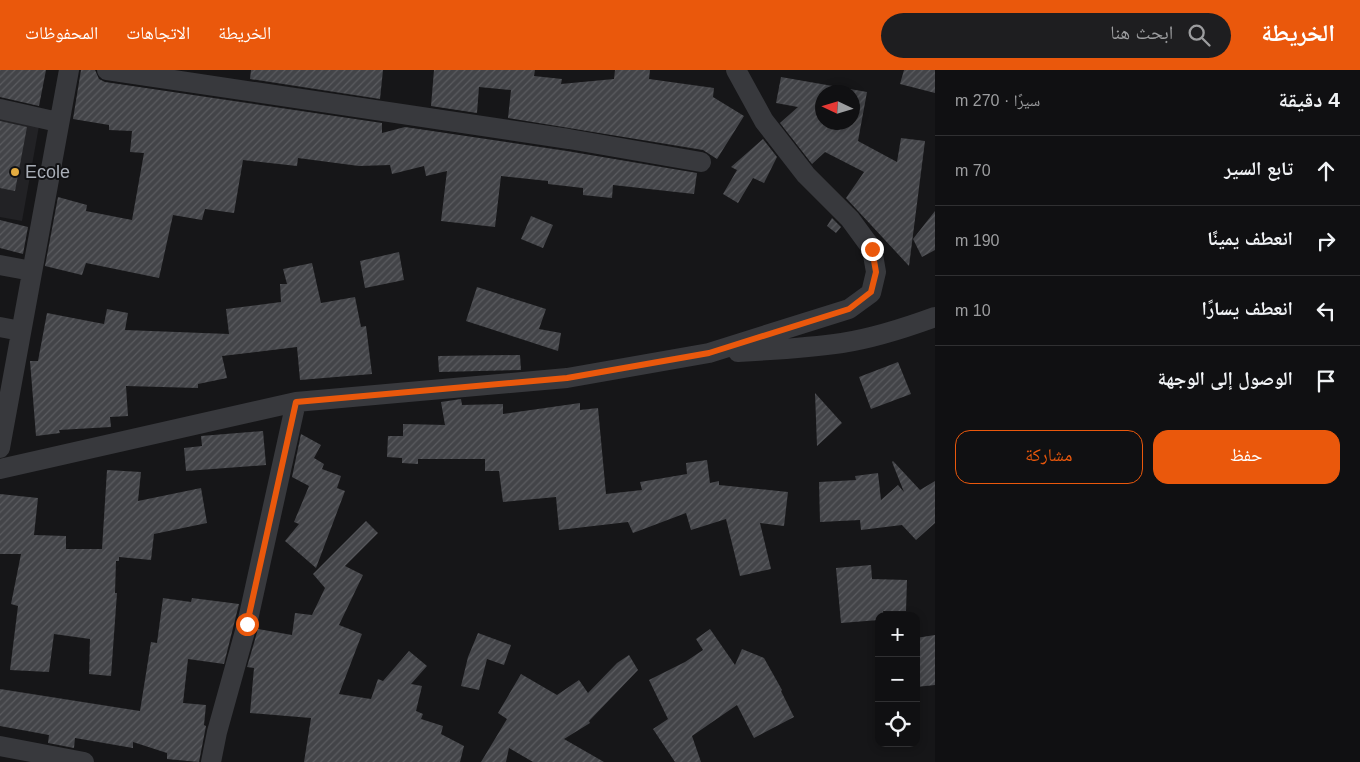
<!DOCTYPE html>
<html lang="ar">
<head>
<meta charset="utf-8">
<style>
  :root { --surface:#101012; --page:#1e1e20; --text:#f1f3f6; --muted:#9c9d9f; --line:#303032; --accent:#ea580c }
  body { margin:0; font-family:Arial,"Noto Naskh Arabic",sans-serif; background:var(--page); color:var(--text); direction:rtl }
  .controls { position:absolute; right:15px; bottom:15px; display:grid; overflow:hidden; border-radius:10px; box-shadow:0 2px 8px #0003 }
  .controls button { width:45px; height:45px; display:grid; place-items:center; padding:0; border:0; border-bottom:1px solid var(--line); background:var(--surface); color:var(--text); font:25px sans-serif }
  .compass { position:absolute; left:815px; top:15px; width:45px; height:45px; border-radius:50%; background:var(--surface); box-shadow:0 2px 8px #0003; rotate:274deg }
  .stop { position:absolute; width:15px; height:15px; margin:-11px; border:4px solid #ea580c; border-radius:50%; background:#fff }
  .stop.end { background:#ea580c; border-color:#fff; box-shadow:0 1px 5px #0008 }
  .list { margin:0; padding:0; list-style:none }
  h2 { display:flex; justify-content:space-between; align-items:center; height:65px; margin:0; padding:0 20px; font-size:21px }
  h2 small { font-size:16px; font-weight:400; color:var(--muted) }
  .list li { display:grid; grid-template-columns:32px 1fr auto; gap:15px; align-items:center; box-sizing:border-box; height:70px; padding:0 20px; border-top:1px solid var(--line) }
  .list b { display:block; font-size:19px; white-space:nowrap }
  .list em { font-size:16px; font-style:normal; color:var(--muted) }
  .actions { display:flex; gap:10px; padding:15px 20px }
  .actions a { flex:1; padding:11px 0; border:1px solid var(--accent); border-radius:15px; text-align:center; font-size:18px; color:var(--accent) }
  .actions .main { background:var(--accent); color:#fff }
  .icon { flex:none; width:28px; height:28px; fill:none; stroke:currentColor; stroke-width:2; stroke-linecap:round; stroke-linejoin:round }
  .map { position:relative; flex:none; width:935px; height:692px; overflow:hidden; direction:ltr }
  header { display:flex; align-items:center; gap:30px; box-sizing:border-box; height:70px; padding:0 25px; background:var(--accent); color:#fff }
  header strong { font-size:24px }
  nav { display:flex; gap:28px; margin-inline-start:auto; font-size:18px }
  .search { width:350px; height:45px; background:var(--page); display:flex; align-items:center; gap:12px; box-sizing:border-box; padding:0 18px; border-radius:28px; color:var(--muted); font-size:19px }
  main { display:flex }
  aside { flex:1; background:var(--surface) }
  .map>svg:first-child { display:block }
  .built { fill:#222225 }
  .building { fill:url(#building-hatch); fill-rule:evenodd }
  .lines { fill:none; stroke-linecap:round; stroke-linejoin:round }
  .street { stroke:#38393d; stroke-width:20 }
  .route { stroke:#ea580c; stroke-width:6 }
  .poi-dot { fill:#e5ad41; stroke:#111113; stroke-width:2 }
  .labels { text-anchor:middle; stroke-width:4; stroke-linejoin:round; paint-order:stroke }
  .poi-label { font-size:18px; fill:#a9aeb7; stroke:#111113; text-anchor:start }
</style>
</head>
<body>
<header>
<strong>الخريطة</strong>
<div class="search"><svg class="icon" aria-label="search" viewBox="0 0 24 24"><circle cx="10" cy="10" r="6"/><path d="M15 15l6 6"/></svg>ابحث هنا</div>
<nav><a>الخريطة</a><a>الاتجاهات</a><a>المحفوظات</a></nav>
</header>
<main>
<aside>
<h2>4 دقيقة<small>سيرًا · 270 m</small></h2>
<ul class="list">
<li><svg class="icon" aria-label="ahead" viewBox="0 0 24 24"><path d="M12 20V5M6 11l6-6 6 6"/></svg><div><b>تابع السير</b></div><em>70 m</em></li>
<li><svg class="icon" aria-label="right" viewBox="0 0 24 24"><path d="M7 20v-9h11M14 6l5 5-5 5"/></svg><div><b>انعطف يمينًا</b></div><em>190 m</em></li>
<li><svg class="icon" aria-label="left" viewBox="0 0 24 24"><path d="M17 20v-9H6M10 6l-5 5 5 5"/></svg><div><b>انعطف يسارًا</b></div><em>10 m</em></li>
<li><svg class="icon" aria-label="arrive" viewBox="0 0 24 24"><path d="M6 21V4h12l-3 4 3 4H6"/></svg><div><b>الوصول إلى الوجهة</b></div></li>
</ul>
<div class="actions"><a class="main">حفظ</a><a>مشاركة</a></div>
</aside>
<div class="map">
<svg width="935" height="692" viewBox="0 0 935 692">
  <defs>
    <pattern id="building-hatch" width="6" height="6" patternUnits="userSpaceOnUse" patternTransform="scale(1.25)"><rect width="6" height="6" fill="#434448"/><path d="M-1 1l2-2M0 6l6-6M5 7l2-2" fill="none" stroke="#5b5c60"/></pattern>
  </defs>
  <rect width="100%" height="100%" fill="#161618"/>
  <path class="built" d="M0,48L39,56L22,151L0,147Z"/>
  <path class="building" d="M0,0H46L39,36L0,27Z
    M81,0H95L99,9L105,12L382,53V63L405,57L567,81L697,103L694,124L613,115L612,128L583,125V118L548,114V111L501,106L495,157L441,151L447,101L426,106L424,96L392,104L390,95L359,96L298,88L297,96L243,90L234,143L205,139L202,150L173,145L159,208L86,193L82,205L45,196L58,127L87,135L86,141L132,150L144,83L130,82L132,61L109,60V55L73,49Z
    M251,0H383L380,29L250,9Z
    M434,0H535L534,6L562,9L561,14L614,9L615,0H650L649,9L714,18L713,27L744,46L717,89L703,80L508,48L511,20L479,17L477,43L431,36Z
    M904,0H935V23L900,14Z
    M781,7L867,22L858,71L897,92L901,68L925,71L909,196L846,128L864,102L825,82L812,94L780,53L798,37L776,33ZM822,22H852V52H822Z
    M0,51L27,57L15,121L0,118Z
    M763,69L777,87L764,113L753,108L738,133L723,124L737,100L731,97Z
    M935,141V180L922,187L913,169Z
    M531,146L553,155L543,178L521,169Z
    M832,148L841,157L836,163L827,156Z
    M0,150L28,157L23,184L0,178Z
    M399,182L404,210L365,218L360,191Z
    M312,193L321,233L355,227L361,257L366,256L372,304L300,310L297,277L222,286L227,308L198,314V318L126,316L128,346L110,347L111,357L59,360L60,363L36,366L30,291H38L47,243L104,254L107,239L128,243L125,260L229,264L226,239L281,232L280,214H287L283,199Z
    M477,217L546,239L539,259L561,263L558,281L466,251Z
    M520,285L521,300L439,302L438,286Z
    M898,292L911,324L871,339L859,307Z
    M815,323L842,353L817,376Z
    M461,329L462,335L503,334V344L580,333V340L598,338L606,424L642,420L640,412L687,404L686,393L707,390L710,413L719,411V415L788,422L784,456L760,453L771,499L740,506L726,449L691,460L686,443L633,463L628,452L559,460L556,427L503,432L499,401H485V389H418V394L402,393V388L387,387L388,366H403V354L445,355L441,332Z
    M263,361L266,395L186,401L184,378L202,376L201,366Z
    M301,364L321,375L314,388L324,394L322,399L341,406L337,418L345,421L316,498L285,471L299,454L294,452L309,416L292,407Z
    M893,391L920,420L935,411V453L916,470L902,455L861,460L860,450L820,452L819,412L856,410L855,406L878,403L881,430L898,415L904,422L892,392Z
    M107,400L141,402L138,431L201,418L207,453L154,464L151,490L119,487V491H116L115,523H117L111,606L89,604L90,569L54,564L49,602L10,600L18,536L11,534L21,484H0V424L38,428L34,465L66,466V479H102Z
    M366,451L378,463L345,496L363,505L339,555L362,564L339,624L371,629L378,609L383,611L409,581L427,596L411,614L422,616L416,641L423,644L421,649L443,656L441,664L464,676L460,692H304L311,648L250,643L254,598L247,597L258,559L292,565L295,543L312,545L325,518L313,504Z
    M871,495L872,509L907,510L906,541H883L884,546H879V550L841,553L836,498Z
    M163,528L191,532L192,528L239,534L224,594L188,589L183,633L206,635L204,655L206,656L199,692L167,689V683L133,672V678L75,668L74,678L48,673L49,665L0,656V619L140,641L151,572L157,573Z
    M710,559L735,595L742,579L764,588L782,620L781,621L794,647L754,668L737,635L692,666L701,692H675L653,659L668,649L649,610L685,592L703,580L696,569Z
    M478,563L511,575L504,595L487,589L479,620L461,616L468,587Z
    M935,565V615L916,617V568Z
    M629,585L638,600L589,651L590,653L564,669L604,692H533L509,678L506,692H481L507,649L498,643L521,604L557,625L579,610L588,623L617,593Z"/>
  <g class="lines">
    <path class="street" d="M107,0L569,69L701,92
      M0,39L58,52
      M0,195L32,201
      M0,257L21,261
      M738,282C773,280 808,278 842,273C874,268 905,258 935,247
      M0,378L69,0
      M0,399L296,332L567,308L709,283L849,239L871,223L876,202L872,179L850,149L806,105L764,51L736,0
      M0,676L84,692
      M211,692L217,662L247,554L296,332"/>
  </g>
  <g class="lines">
    <path class="route" d="M247,554L296,332L567,308L709,283L849,239L871,222L876,202L872,179"/>
  </g>
  <circle class="poi-dot" cx="15" cy="102" r="5"/>
  <g class="labels">
    <g class="poi-label">
      <text x="25" y="108">Ecole</text>
    </g>
  </g>
</svg>
<div class="controls">
<button>+</button>
<button>−</button>
<button><svg class="icon" aria-label="locate" viewBox="0 0 24 24"><circle cx="12" cy="12" r="6"/><path d="M12 2v4M12 18v4M2 12h4M18 12h4"/></svg></button>
</div>
<svg class="compass" viewBox="-18 -18 36 36"><path d="M0-13l5 13h-10z" fill="#e53935"/><path d="M0 13l5-13h-10z" fill="#9c9d9f"/></svg>
<div class="stop" style="left:247px;top:554px"></div>
<div class="stop end" style="left:872px;top:179px"></div>
</div>
</main>
</body>
</html>
